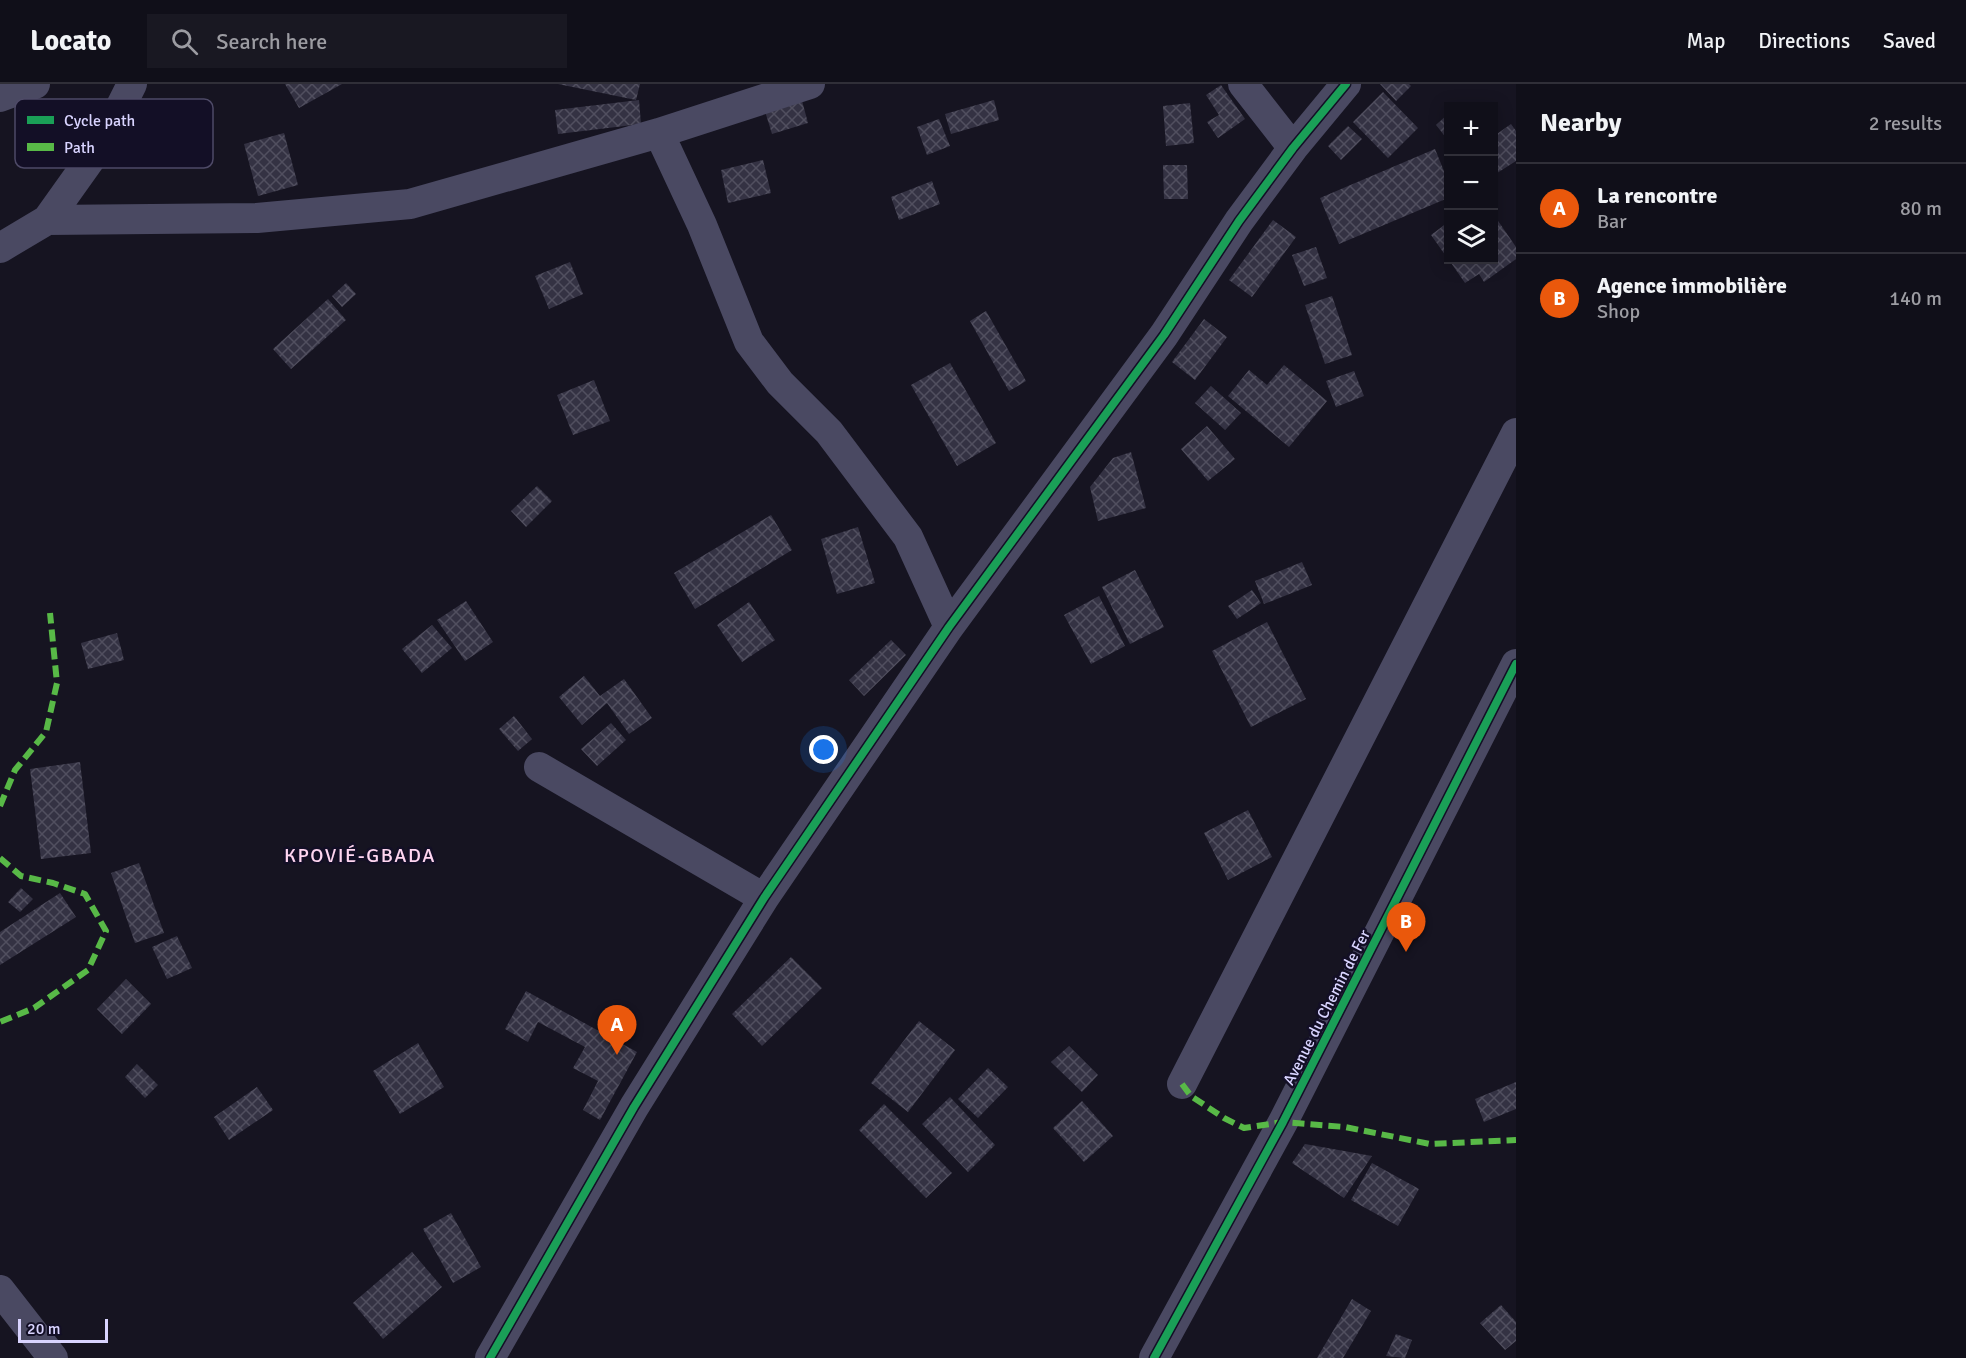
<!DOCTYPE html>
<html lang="en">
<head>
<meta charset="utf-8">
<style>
  :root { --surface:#100f19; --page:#191822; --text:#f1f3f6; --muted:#9c9ca2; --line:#302f38; --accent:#ea580c }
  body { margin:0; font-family:Signika,sans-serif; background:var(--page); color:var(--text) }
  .controls { position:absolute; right:18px; top:18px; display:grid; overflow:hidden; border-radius:0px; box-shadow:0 3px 15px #0003 }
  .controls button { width:54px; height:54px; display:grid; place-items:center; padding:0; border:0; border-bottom:2px solid var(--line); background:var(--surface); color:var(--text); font:30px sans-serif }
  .scale { position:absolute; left:18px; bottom:15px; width:90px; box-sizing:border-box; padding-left:6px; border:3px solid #d9d4ff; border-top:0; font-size:16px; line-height:21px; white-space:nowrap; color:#d9d4ff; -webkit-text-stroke:4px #130f26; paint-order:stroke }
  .you { position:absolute; left:824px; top:666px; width:21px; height:21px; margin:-15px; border:4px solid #fff; border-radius:50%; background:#1a73e8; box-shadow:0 0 0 9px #1a73e833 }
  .badge { display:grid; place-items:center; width:39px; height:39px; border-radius:50%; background:var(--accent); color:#fff; font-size:20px; font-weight:700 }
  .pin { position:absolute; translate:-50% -50px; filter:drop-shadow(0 2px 3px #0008) }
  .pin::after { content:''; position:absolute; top:32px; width:21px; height:18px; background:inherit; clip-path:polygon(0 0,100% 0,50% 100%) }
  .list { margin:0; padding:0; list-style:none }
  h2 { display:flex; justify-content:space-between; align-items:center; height:78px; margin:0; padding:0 24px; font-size:26px }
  h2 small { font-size:20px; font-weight:400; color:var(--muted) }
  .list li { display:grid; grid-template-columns:39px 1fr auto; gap:18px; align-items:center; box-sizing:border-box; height:90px; padding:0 24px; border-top:2px solid var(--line) }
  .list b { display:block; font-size:22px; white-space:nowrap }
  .list p { margin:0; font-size:20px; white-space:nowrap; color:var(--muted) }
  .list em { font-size:20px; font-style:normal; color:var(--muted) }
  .icon { flex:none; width:33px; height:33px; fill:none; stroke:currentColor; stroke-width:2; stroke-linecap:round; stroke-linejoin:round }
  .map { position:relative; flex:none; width:1516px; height:1274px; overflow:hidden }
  header { display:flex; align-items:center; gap:36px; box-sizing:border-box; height:84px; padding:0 30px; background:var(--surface); border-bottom:2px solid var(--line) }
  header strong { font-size:28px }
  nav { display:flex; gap:33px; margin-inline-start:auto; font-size:21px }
  .search { width:420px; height:54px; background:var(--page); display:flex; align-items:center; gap:15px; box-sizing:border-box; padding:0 21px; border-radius:0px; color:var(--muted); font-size:22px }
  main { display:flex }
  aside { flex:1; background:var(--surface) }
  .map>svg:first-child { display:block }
  .building { fill:url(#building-cross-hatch) }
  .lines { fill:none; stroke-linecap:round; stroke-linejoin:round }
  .minor { stroke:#4a4962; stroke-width:30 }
  .quiet { stroke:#58b947; stroke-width:6; stroke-dasharray:12 6; stroke-linecap:butt }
  .cycleway-casing { stroke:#130f26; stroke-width:11 }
  .cycleway { stroke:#1a9f57; stroke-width:8 }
  .labels { text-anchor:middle; stroke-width:5; stroke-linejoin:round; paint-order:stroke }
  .street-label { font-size:16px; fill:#d9d4ff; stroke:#130f26 }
  .quarter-label { font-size:20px; letter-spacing:1.5px; fill:#ffd6f0; stroke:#130f26 }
  .key { fill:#130f26; stroke:#4e4a67; stroke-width:1.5 }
  .key-label { font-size:16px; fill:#d9d4ff }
</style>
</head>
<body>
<header>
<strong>Locato</strong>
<div class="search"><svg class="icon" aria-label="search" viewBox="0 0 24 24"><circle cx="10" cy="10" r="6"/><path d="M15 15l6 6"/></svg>Search here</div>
<nav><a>Map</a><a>Directions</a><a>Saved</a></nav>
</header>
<main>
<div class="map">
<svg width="1516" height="1274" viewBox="0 0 1516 1274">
  <defs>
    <pattern id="building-cross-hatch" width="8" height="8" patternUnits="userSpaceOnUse" patternTransform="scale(1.5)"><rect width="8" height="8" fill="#343243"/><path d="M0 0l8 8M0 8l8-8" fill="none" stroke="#514f5f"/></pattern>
  </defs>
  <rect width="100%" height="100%" fill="#161421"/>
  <path class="building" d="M285,0H342L299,24Z
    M558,0H640L636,16Z
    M1380,0H1409L1411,2L1396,17Z
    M1221,1L1245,35L1218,54L1207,38L1219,31L1206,11Z
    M1383,8L1418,44L1388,74L1353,38Z
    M801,13L808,39L772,50L764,24Z
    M639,16L641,40L558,50L555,26Z
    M994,16L999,36L951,50L945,30Z
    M1190,19L1194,59L1166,62L1163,22Z
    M1448,30V56L1436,41Z
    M939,35L950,62L927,71L917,43Z
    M1511,40L1516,47V77L1494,91V52Z
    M1348,42L1362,55L1341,76L1328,62Z
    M284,49L298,101L258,112L244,60Z
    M1435,65L1448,97V114L1339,160L1320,114Z
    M763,76L771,109L728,119L721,86Z
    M1163,81H1187L1188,115H1164Z
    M932,97L940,120L899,136L891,113Z
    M1448,131V175L1431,151L1447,139L1444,134Z
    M1494,131L1516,163V175L1484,198L1479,190L1465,199L1449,176H1494Z
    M1273,136L1296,153L1252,213L1229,196Z
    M1316,163L1327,194L1304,202L1292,171Z
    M570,178L583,210L549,225L535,192Z
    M346,199L356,210L342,223L332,212Z
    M1332,212L1352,271L1325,280L1305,221Z
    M328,215L346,236L291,285L273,265Z
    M986,227L1026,297L1009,307L970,237Z
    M1204,235L1227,253L1195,296L1172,278Z
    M950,279L996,359L957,382L911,301Z
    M1284,281L1327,317L1289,363L1228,312L1249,286L1267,301Z
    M1354,287L1364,312L1336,323L1326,297Z
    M594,296L610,337L573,351L557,311Z
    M1211,302L1241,329L1225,346L1195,319Z
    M1207,342L1235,375L1208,397L1181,365Z
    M1131,368L1146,424L1098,437L1090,403L1113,374Z
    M537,402L552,417L526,443L511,427Z
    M771,431L792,466L695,525L674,489Z
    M858,443L875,499L837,510L821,455Z
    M1302,478L1312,501L1264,520L1255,497Z
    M1135,486L1164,543L1130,560L1102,503Z
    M1252,506L1261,519L1237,535L1228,522Z
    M1099,512L1125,562L1091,580L1064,531Z
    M466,517L493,558L465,577L437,536Z
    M749,518L775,556L742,578L717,541Z
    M1267,538L1306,615L1251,643L1212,567Z
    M432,541L452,564L422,589L402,565Z
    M117,549L124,576L88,585L81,559Z
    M891,556L906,571L864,612L849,596Z
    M584,592L600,612L624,595L652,634L629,650L607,619L582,641L559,613Z
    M514,632L532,655L518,667L499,645Z
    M611,639L626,656L597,682L581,665Z
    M80,678L91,769L41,775L30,685Z
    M1248,726L1272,773L1228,796L1204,749Z
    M139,779L164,849L135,859L111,789Z
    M21,804L33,815L20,828L8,818Z
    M60,809L76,833L0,881V848Z
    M177,852L192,884L167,895L152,863Z
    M791,873L822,904L762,962L732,930Z
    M126,895L151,920L122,950L97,925Z
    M526,907L637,968L600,1036L583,1026L598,997L573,984L585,963L538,938L528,958L505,945Z
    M919,937L955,966L908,1028L871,999Z
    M418,959L444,1003L400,1030L373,987Z
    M1069,962L1098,991L1082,1008L1051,978Z
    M137,980L158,1001L145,1014L125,993Z
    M988,984L1008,1003L978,1034L958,1015Z
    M1516,998V1025L1484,1038L1475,1015Z
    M257,1003L273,1026L229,1056L214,1033Z
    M950,1013L995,1061L968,1088L922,1040Z
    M1082,1017L1113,1052L1084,1078L1053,1044Z
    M884,1020L952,1089L926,1114L859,1046Z
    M1305,1060L1372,1072L1344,1114L1292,1079Z
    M1372,1079L1419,1105L1398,1142L1351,1116Z
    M451,1129L481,1183L453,1199L423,1145Z
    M412,1168L442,1203L383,1255L353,1219Z
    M1352,1215L1371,1227L1343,1274H1317Z
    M1501,1221L1516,1238V1257L1505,1266L1480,1239Z
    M1396,1250L1412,1256L1405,1274L1386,1272Z"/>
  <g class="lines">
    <path class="minor" d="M1243,0L1293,64
      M0,13L35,0
      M659,49L702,141L749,258L780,299L829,348L908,453L949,543
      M47,136L257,134L410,120L659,49L810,0
      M0,164L47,136L104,56L132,0
      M539,683L764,814
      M1182,1000L1516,349
      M0,1206L53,1274
      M490,1274L634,1023L764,814L949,543L1164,251L1239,137L1293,64L1346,0
      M1154,1274L1283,1038L1516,580"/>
    <path class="quiet" d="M0,722L15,686L46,648L57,599L50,529
      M0,774L21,792L53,799L85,810L106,847L88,886L34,924L0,938
      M1182,1000L1191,1012L1224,1034L1244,1044L1283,1038L1345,1043L1430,1060L1516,1056"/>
    <defs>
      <path id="cycleway" d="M490,1274L634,1023L764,814L949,543L1164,251L1239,137L1293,64L1346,0
        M1154,1274L1283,1038L1516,580"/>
    </defs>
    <use href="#cycleway" class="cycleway-casing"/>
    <use href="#cycleway" class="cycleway"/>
  </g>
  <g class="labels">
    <g class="street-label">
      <text transform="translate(1326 923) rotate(-63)" y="6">Avenue du Chemin de Fer</text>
    </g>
    <g class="quarter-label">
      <text x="360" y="778">KPOVIÉ-GBADA</text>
    </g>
  </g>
  <rect x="15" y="15" width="198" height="69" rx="9" class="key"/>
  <rect x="27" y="32" width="27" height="8" fill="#1a9f57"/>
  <rect x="27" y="59" width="27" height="8" fill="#58b947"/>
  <g class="key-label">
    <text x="64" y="42">Cycle path</text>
    <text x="64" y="69">Path</text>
  </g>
</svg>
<div class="controls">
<button>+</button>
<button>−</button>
<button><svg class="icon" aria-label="layers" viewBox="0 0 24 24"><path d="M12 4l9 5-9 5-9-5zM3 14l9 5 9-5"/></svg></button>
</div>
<div class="scale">20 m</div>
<div class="you"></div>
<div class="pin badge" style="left:617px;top:971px">A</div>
<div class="pin badge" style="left:1406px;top:868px">B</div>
</div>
<aside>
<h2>Nearby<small>2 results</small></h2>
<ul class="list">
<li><span class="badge">A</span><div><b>La rencontre</b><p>Bar</p></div><em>80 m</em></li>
<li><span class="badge">B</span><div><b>Agence immobilière</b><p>Shop</p></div><em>140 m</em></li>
</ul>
</aside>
</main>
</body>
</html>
